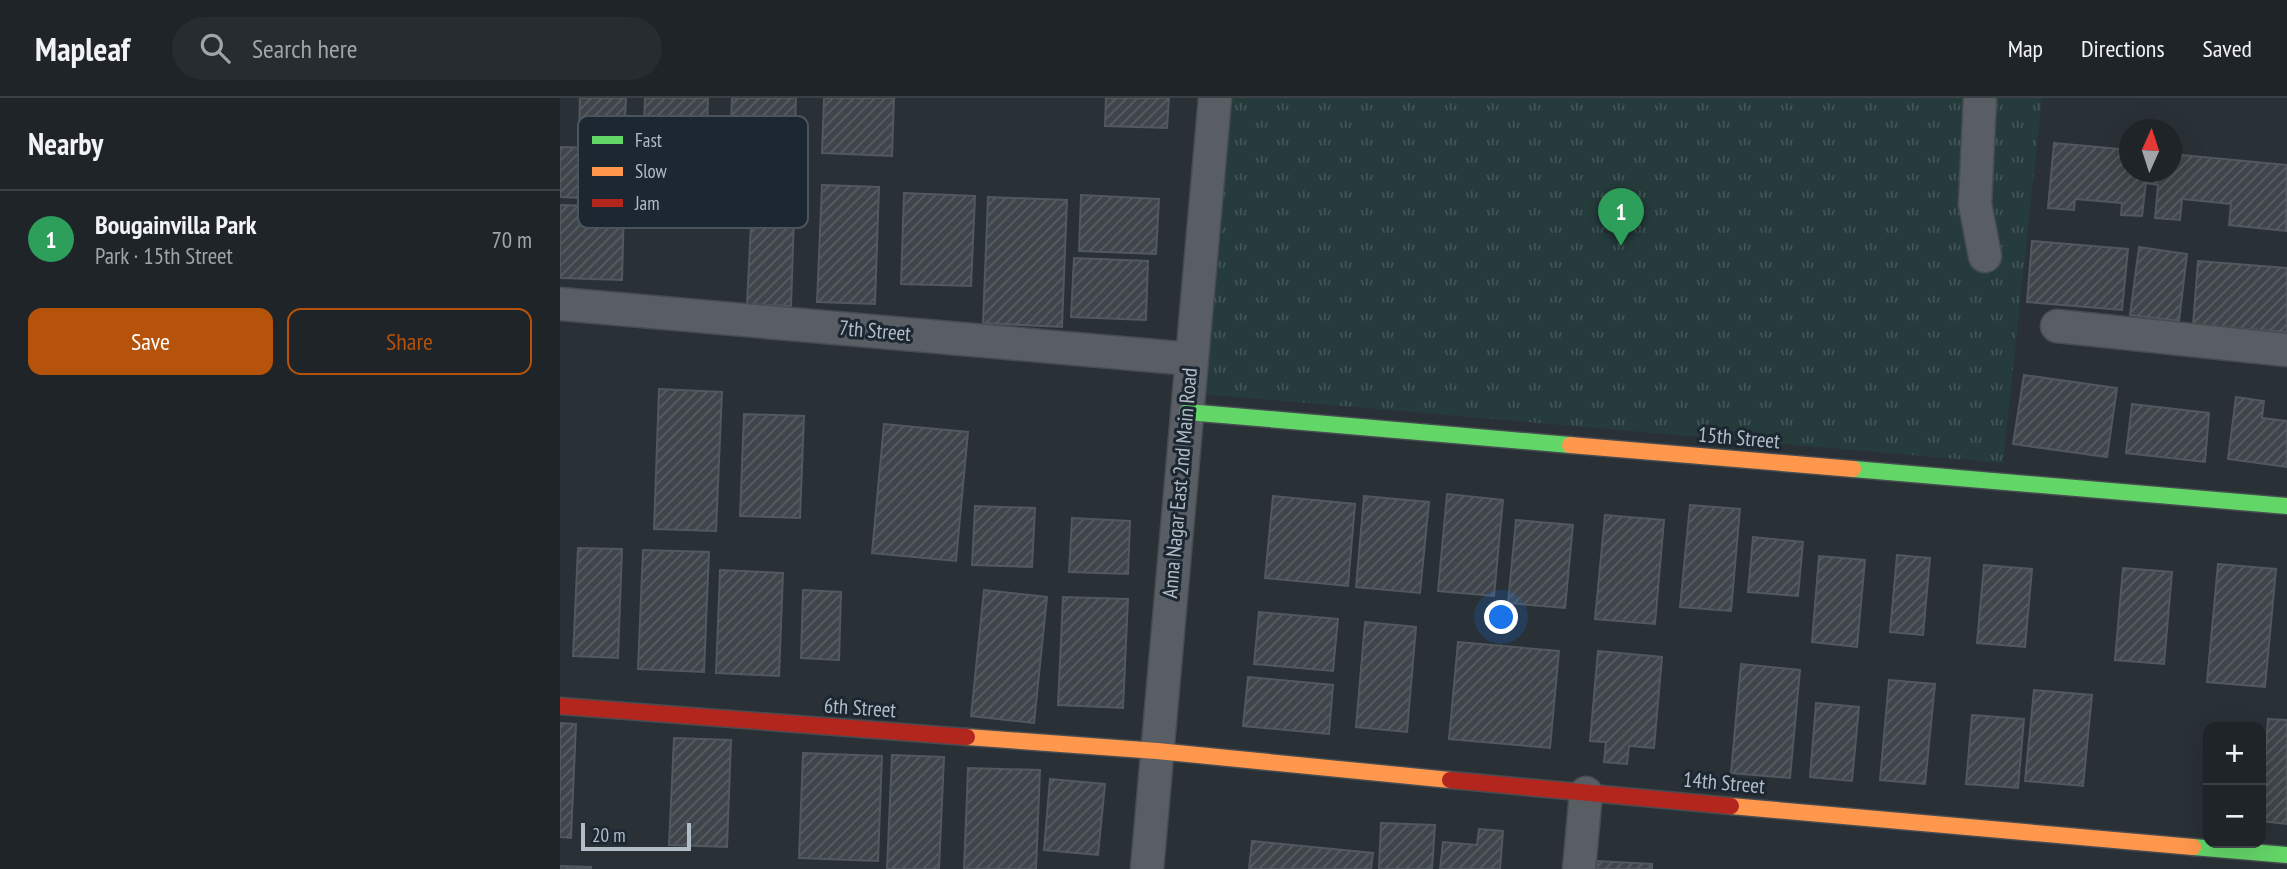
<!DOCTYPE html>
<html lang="en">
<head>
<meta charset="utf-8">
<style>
  :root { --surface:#1f2428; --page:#272c30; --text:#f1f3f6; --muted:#a1a4a8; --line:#3c4145; --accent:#b45309 }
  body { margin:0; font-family:"PT Sans Narrow",sans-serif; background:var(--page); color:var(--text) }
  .controls { position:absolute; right:21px; bottom:21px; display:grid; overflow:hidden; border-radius:14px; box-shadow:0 7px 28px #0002 }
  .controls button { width:63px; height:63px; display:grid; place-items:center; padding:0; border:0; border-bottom:2px solid var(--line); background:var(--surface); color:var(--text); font:35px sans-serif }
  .compass { position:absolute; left:1559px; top:21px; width:63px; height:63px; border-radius:50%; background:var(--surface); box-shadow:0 7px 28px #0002; rotate:3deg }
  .scale { position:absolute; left:21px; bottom:18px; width:110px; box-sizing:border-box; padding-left:7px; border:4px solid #b2bdc8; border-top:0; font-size:19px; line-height:24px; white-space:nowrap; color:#b2bdc8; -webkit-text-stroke:5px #1c2731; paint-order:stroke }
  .you { position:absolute; left:942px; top:520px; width:24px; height:24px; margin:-18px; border:5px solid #fff; border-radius:50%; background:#1a73e8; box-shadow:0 0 0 10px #1a73e833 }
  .badge { display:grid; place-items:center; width:46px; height:46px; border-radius:50%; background:var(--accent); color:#fff; font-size:23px; font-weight:700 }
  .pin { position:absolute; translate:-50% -58px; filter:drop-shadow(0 2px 4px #0008) }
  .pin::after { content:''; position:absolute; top:37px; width:24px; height:21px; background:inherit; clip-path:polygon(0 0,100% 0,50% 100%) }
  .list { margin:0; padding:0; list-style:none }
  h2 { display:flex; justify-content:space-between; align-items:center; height:91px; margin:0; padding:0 28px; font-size:30px }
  h2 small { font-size:23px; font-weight:400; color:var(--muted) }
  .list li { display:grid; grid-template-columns:46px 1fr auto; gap:21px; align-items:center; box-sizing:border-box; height:98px; padding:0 28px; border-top:2px solid var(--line) }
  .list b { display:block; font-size:26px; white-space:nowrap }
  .list p { margin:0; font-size:23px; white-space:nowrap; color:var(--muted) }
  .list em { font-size:23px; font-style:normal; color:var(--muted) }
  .actions { display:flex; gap:14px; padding:21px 28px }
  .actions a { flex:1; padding:16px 0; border:2px solid var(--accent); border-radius:14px; text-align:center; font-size:24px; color:var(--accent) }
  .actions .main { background:var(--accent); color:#fff }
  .icon { flex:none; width:38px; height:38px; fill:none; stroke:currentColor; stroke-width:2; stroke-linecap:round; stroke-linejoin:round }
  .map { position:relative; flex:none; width:1727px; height:771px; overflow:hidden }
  header { display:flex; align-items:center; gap:42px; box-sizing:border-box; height:98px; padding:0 35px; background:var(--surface); border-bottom:2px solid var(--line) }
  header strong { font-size:33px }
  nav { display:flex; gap:38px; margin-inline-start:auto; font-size:24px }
  .search { width:490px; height:63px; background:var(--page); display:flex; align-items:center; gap:18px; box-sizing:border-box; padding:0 24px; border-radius:38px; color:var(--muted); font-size:26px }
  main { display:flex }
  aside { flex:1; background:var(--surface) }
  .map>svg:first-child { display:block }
  .park { fill:url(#park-tufts) }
  .building { fill:url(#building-hatch); stroke:#51585e; stroke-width:2 }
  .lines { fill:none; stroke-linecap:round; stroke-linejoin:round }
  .street-casing { stroke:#474c51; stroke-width:35 }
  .fast-casing { stroke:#474c51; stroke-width:19 }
  .slow-casing { stroke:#474c51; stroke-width:19 }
  .jam-casing { stroke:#474c51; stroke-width:19 }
  .street { stroke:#595e64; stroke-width:32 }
  .fast { stroke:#63d668; stroke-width:16 }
  .slow { stroke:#ff974d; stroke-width:16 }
  .jam { stroke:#b3261e; stroke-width:16 }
  .labels { text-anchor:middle; stroke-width:6; stroke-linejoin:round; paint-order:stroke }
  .street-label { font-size:21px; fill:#b2bdc8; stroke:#1c2731 }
  .key { fill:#1c2731; stroke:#49545e; stroke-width:2 }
  .key-label { font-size:19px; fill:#b2bdc8 }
</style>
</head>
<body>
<header>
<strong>Mapleaf</strong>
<div class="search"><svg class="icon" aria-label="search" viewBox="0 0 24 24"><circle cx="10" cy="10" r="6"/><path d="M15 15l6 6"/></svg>Search here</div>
<nav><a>Map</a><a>Directions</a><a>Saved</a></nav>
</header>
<main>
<aside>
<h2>Nearby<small></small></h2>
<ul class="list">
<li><span class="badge" style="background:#2e9e5b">1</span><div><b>Bougainvilla Park</b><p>Park · 15th Street</p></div><em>70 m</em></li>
</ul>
<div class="actions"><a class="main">Save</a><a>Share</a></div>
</aside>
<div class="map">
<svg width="1727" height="771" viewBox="0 0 1727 771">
  <defs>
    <pattern id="park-tufts" width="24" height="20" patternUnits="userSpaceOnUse" patternTransform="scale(1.75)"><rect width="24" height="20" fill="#263b3c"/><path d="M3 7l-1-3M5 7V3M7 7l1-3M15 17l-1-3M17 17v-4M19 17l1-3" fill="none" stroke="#435557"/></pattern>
    <pattern id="building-hatch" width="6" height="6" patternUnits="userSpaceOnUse" patternTransform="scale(1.75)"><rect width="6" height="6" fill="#40454b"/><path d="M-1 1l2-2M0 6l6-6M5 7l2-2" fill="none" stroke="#595e63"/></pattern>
  </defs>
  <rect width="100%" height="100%" fill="#293036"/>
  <path class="park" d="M670,0H1482L1443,365L643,296Z"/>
  <path class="building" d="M20,0H66L64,39L19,37Z
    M85,0H148L147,27L84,24Z
    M172,0H236L235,30L171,28Z
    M264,0H334L332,58L262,55Z
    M546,0H609L607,30L545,28Z
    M1494,45L1570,52V74H1612V56L1727,67L1726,133L1669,127L1671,106L1622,101L1620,122L1595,120L1598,87L1586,85L1582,118L1561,117L1562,105L1515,101L1514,112L1488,110Z
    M0,49L70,51L68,102L0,99Z
    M193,87L235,89L231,208L187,206Z
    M262,87L319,89L315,206L257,204Z
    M344,95L415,98L411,188L341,186Z
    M521,97L599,101L596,156L519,153Z
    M428,99L507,102L502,229L423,225Z
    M0,107L64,109L62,182L0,180Z
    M1472,143L1568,151L1562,212L1467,204Z
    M1579,149L1627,156L1619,223L1570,217Z
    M514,160L588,163L586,222L511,219Z
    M1638,163L1727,170V234L1633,227Z
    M1464,277L1557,290L1547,359L1453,346Z
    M99,291L162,294L156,433L94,431Z
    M1676,299L1704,303L1702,320L1727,323V369L1668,361Z
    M1572,306L1649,315L1645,364L1566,355Z
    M184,316L244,318L240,420L180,418Z
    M324,326L408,334L396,463L312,455Z
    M887,396L943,402L934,498L878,493Z
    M713,398L795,406L788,488L705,480Z
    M804,398L869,404L860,495L796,489Z
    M1130,407L1180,411L1171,513L1120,509Z
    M415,408L475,410L472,469L412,467Z
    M1045,417L1104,422L1095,526L1035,521Z
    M512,420L570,423L568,476L509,474Z
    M956,422L1013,427L1005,510L948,505Z
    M1193,439L1243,444L1238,498L1188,494Z
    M18,450L62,451L58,560L13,558Z
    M83,452L149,454L144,574L78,571Z
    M1337,457L1370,460L1363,537L1330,534Z
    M1259,458L1305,462L1297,549L1252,544Z
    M1658,466L1716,471L1705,589L1647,584Z
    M1424,467L1472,471L1465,549L1417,545Z
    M1563,470L1612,474L1604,566L1555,562Z
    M160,472L223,475L219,578L156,575Z
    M243,492L281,494L279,562L241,560Z
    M424,492L487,499L474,625L411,618Z
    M503,499L568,501L563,610L498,607Z
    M699,514L778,521L773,573L694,566Z
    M805,524L856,529L847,634L796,629Z
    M898,544L999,553L990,650L889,641Z
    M1038,553L1102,559L1094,650L1069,648L1067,666L1044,664L1046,644L1030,643Z
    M1181,566L1240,572L1230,680L1171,675Z
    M688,579L773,587L769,636L683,628Z
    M1329,582L1375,586L1365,686L1320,682Z
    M1474,592L1532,597L1523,688L1465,683Z
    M1256,605L1299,609L1292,683L1250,679Z
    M1412,617L1464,621L1458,690L1406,686Z
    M1708,621L1727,622V726L1701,723Z
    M0,625L16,626L11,740L0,739Z
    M114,640L171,642L167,749L109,747Z
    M243,655L322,658L318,763L239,760Z
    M332,657L384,659L379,771H327Z
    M408,670L480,672L476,771H404Z
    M490,681L545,686L538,757L484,752Z
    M821,725L875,727L872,771H819Z
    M919,731L943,733L940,771H880L883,744L917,747Z
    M692,743L813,755L811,771H689Z
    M1037,763L1092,766V771H1037Z
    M0,768L31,769V771H0Z"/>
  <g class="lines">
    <defs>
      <path id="street" d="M1420,0L1415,106L1425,158
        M0,206L631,261
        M1497,228L1727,252
        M587,771L655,0
        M1019,771L1026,695"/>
      <path id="fast" d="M627,314L1010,347
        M1293,371L1727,408
        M1633,749L1727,757"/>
      <path id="slow" d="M1010,347L1293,371
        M407,639L597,653L890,682
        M1171,708L1633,749"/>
      <path id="jam" d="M0,608L407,639
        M890,682L1171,708"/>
    </defs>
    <use href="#street" class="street-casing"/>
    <use href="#fast" class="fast-casing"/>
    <use href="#slow" class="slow-casing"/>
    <use href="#jam" class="jam-casing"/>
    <use href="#street" class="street"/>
    <use href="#fast" class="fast"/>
    <use href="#slow" class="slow"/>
    <use href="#jam" class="jam"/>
  </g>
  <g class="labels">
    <g class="street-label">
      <text transform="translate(315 233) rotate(5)" y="7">7th Street</text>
      <text transform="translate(1179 340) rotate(5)" y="7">15th Street</text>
      <text transform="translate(620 385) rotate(-85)" y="7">Anna Nagar East 2nd Main Road</text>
      <text transform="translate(300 610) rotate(4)" y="7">6th Street</text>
      <text transform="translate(1164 685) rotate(5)" y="7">14th Street</text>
    </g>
  </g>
  <rect x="18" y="18" width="230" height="112" rx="10" class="key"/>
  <rect x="32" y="38" width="31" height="8" fill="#63d668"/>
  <rect x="32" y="69" width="31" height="9" fill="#ff974d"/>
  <rect x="32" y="101" width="31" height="8" fill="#b3261e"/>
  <g class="key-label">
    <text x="75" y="49">Fast</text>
    <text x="75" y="80">Slow</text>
    <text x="75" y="112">Jam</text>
  </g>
</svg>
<div class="controls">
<button>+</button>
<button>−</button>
</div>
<svg class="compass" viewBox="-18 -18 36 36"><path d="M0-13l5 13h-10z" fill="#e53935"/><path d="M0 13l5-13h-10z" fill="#a1a4a8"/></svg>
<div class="scale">20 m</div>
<div class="you"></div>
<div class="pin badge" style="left:1061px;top:148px;background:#2e9e5b">1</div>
</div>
</main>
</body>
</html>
